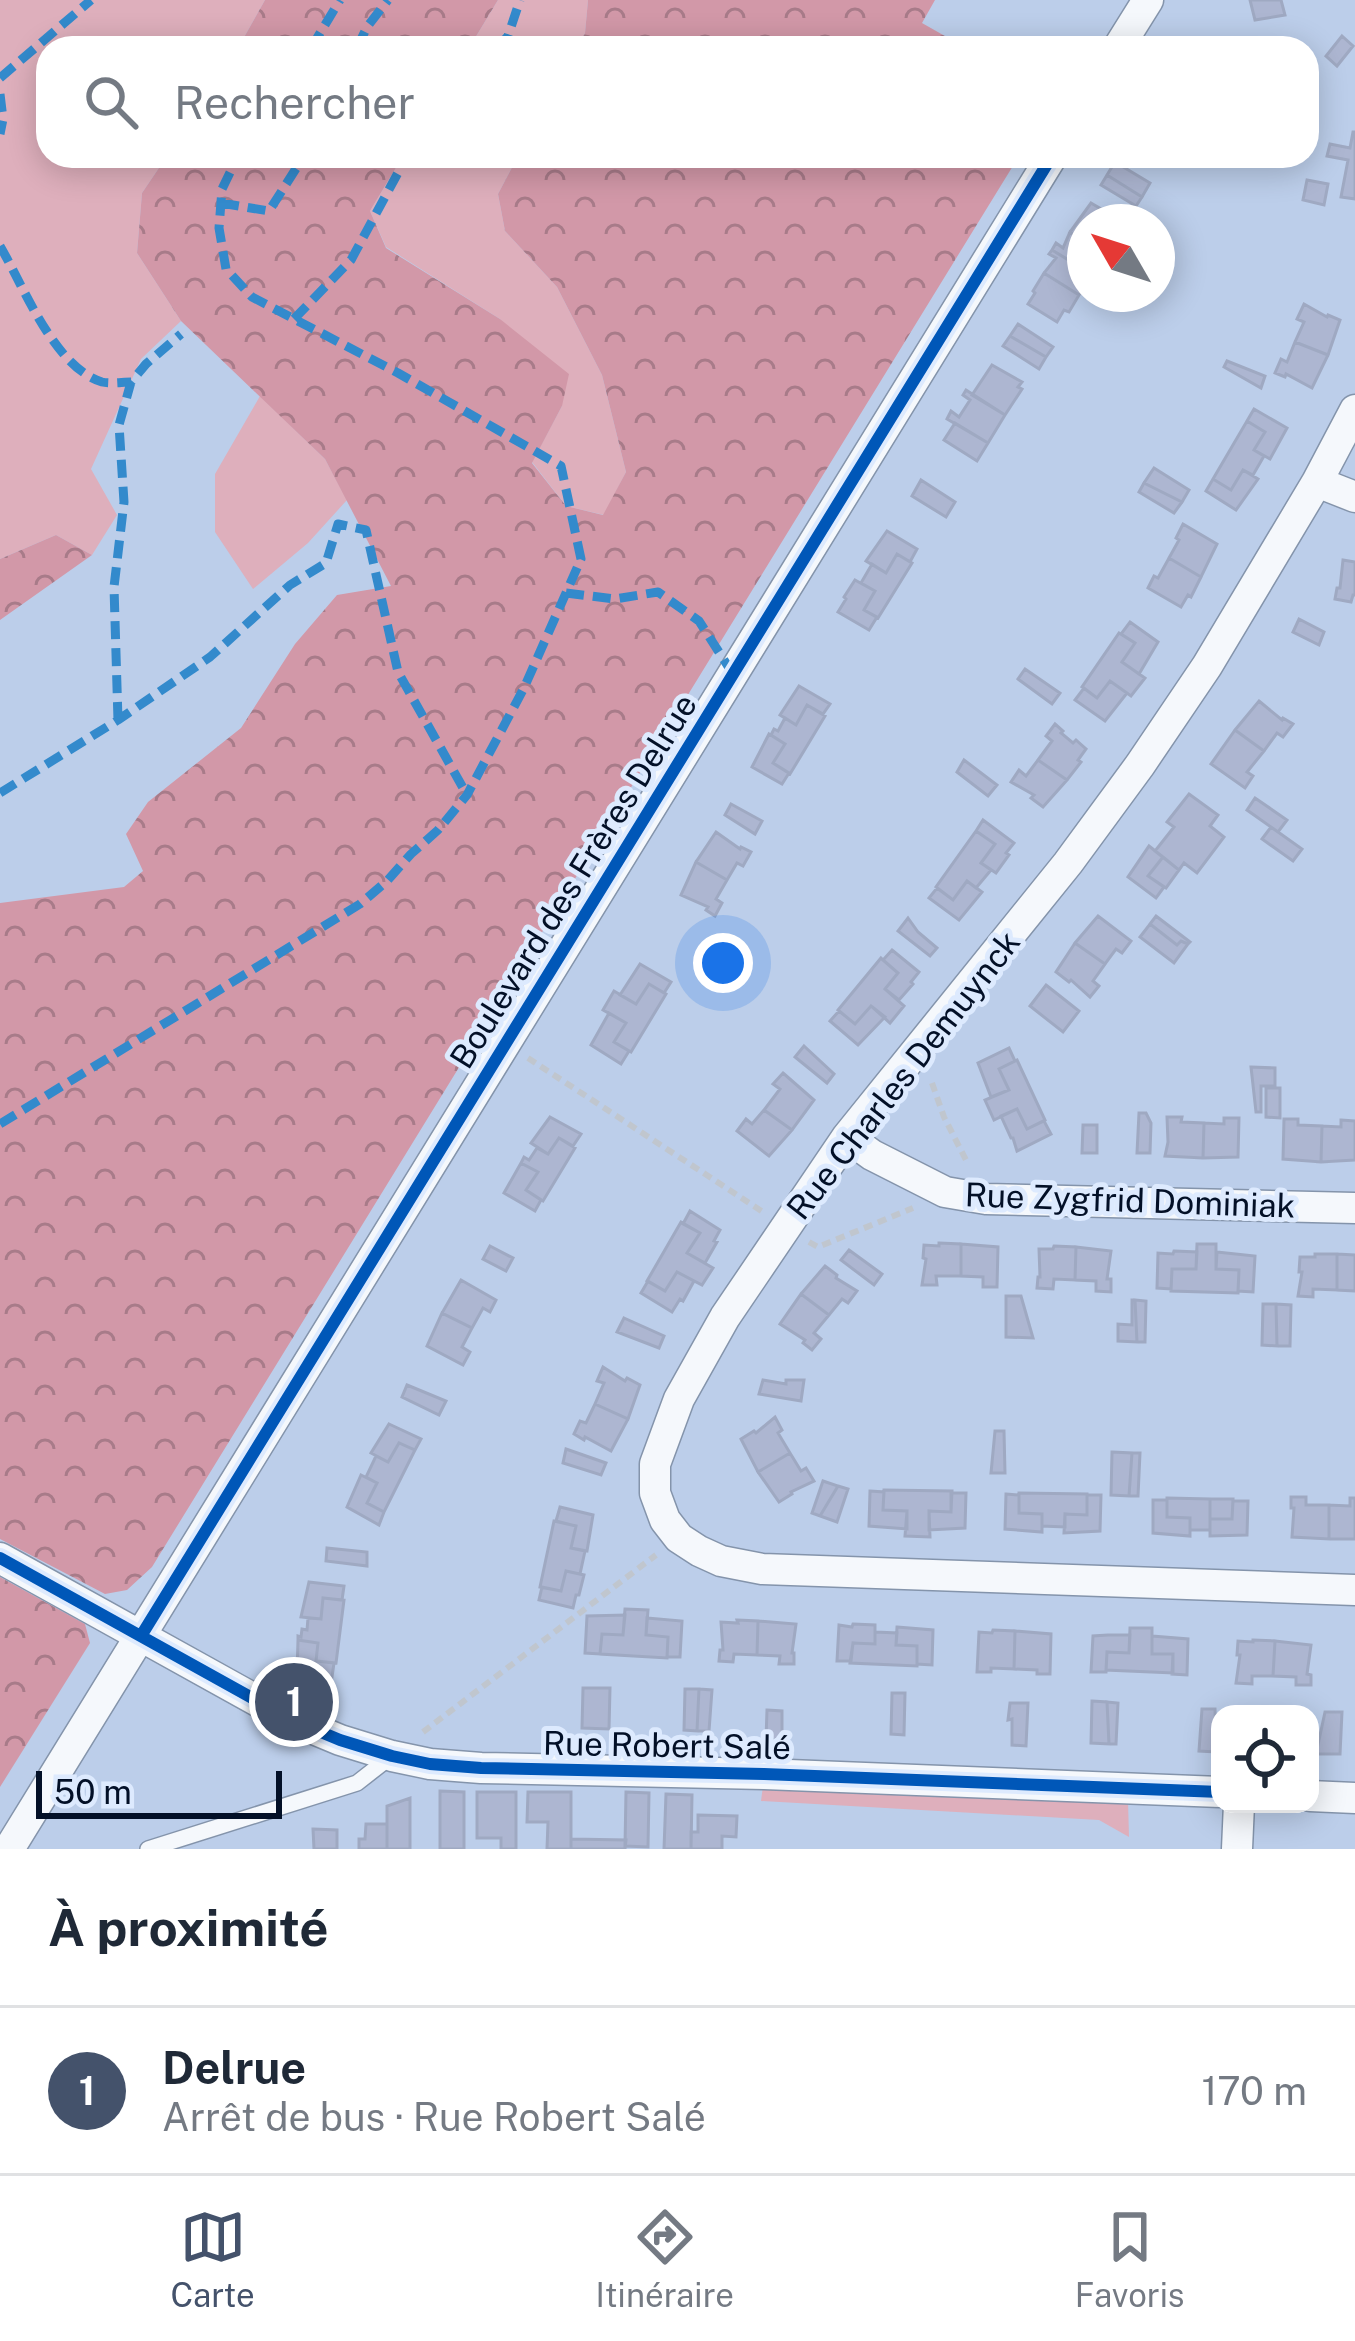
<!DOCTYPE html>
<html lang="fr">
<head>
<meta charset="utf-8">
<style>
  :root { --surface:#fff; --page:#f2f2f3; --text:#1f2937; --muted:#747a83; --line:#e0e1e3; --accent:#44526b }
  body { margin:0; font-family:"Public Sans",sans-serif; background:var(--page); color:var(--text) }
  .controls { position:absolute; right:36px; bottom:36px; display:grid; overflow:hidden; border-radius:24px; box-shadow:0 6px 30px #0003 }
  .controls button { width:108px; height:108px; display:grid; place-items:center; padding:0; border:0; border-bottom:3px solid var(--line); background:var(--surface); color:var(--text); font:60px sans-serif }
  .compass { position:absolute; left:1067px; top:204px; width:108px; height:108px; border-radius:50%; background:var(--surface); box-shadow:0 6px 30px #0003; rotate:309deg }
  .scale { position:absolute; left:36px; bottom:30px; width:246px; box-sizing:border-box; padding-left:12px; border:6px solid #031027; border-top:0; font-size:33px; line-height:42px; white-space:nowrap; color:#031027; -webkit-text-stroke:9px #ddeafe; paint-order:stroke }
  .you { position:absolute; left:723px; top:963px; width:42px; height:42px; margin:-30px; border:9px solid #fff; border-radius:50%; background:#1a73e8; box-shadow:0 0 0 18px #1a73e833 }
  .badge { display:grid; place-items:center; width:78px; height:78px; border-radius:50%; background:var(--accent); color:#fff; font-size:39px; font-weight:700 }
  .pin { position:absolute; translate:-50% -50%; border:6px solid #fff; box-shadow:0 3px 12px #0006 }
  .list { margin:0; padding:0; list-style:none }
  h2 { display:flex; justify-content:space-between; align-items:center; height:156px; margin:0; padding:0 48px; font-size:51px }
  h2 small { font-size:39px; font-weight:400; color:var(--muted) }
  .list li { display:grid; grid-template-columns:78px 1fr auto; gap:36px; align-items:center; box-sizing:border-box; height:168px; padding:0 48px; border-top:3px solid var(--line) }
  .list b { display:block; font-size:45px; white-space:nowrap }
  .list p { margin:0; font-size:39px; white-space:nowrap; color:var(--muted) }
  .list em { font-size:39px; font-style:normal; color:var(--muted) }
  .icon { flex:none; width:66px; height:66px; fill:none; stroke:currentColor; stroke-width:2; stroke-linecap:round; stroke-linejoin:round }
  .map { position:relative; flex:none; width:1355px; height:1849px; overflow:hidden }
  .search { position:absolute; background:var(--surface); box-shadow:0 6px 30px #0003; left:36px; right:36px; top:36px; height:132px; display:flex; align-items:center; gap:30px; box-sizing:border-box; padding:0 42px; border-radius:36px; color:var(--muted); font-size:45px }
  .sheet { height:324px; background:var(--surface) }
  nav { display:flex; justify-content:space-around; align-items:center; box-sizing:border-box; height:168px; border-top:3px solid var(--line); background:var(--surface); font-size:33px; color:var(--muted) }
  nav a { display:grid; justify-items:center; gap:6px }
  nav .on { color:var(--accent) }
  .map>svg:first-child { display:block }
  .green { fill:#deafbc }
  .forest { fill:url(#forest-crowns) }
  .building { fill:#adb6d1; stroke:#9fa9c2; stroke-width:3 }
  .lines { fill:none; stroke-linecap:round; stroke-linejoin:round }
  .lane-casing { stroke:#8494ab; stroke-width:18 }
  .street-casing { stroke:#8494ab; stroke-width:33 }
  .path { stroke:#c0c6ce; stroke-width:6; stroke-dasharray:9 6; stroke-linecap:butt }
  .lane { stroke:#f5f8fc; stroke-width:15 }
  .street { stroke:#f5f8fc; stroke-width:30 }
  .quiet { stroke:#338acc; stroke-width:9; stroke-dasharray:18 9; stroke-linecap:butt }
  .cycleway-casing { stroke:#ddeafe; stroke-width:20 }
  .cycleway { stroke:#0057b8; stroke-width:12 }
  .labels { text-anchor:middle; stroke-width:10; stroke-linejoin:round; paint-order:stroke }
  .street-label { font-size:33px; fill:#031027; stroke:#ddeafe }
</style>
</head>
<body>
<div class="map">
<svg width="1355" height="1849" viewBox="0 0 1355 1849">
  <defs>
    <pattern id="forest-crowns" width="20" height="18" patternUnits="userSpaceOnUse" patternTransform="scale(3)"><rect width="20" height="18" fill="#d298a8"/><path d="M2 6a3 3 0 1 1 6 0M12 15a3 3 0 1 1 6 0" fill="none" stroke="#a87b89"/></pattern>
  </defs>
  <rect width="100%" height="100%" fill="#bcceea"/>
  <path class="green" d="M0,0H265L238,48H48V156H167L142,193L137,253L181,321L141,359L91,469L117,515L92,555L56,535L0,559Z
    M498,0H588L585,33L577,48H469Z
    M403,156H518L498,194L505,231L557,287L602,375L626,472L604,515L566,506L532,462L562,406L500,319L386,247L370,211Z
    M260,396L325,459L347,500L308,543L253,589L215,532V474Z
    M763,1786L1128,1801L1129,1837L1099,1820L761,1801Z"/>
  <path class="forest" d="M265,0H498L469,48H238Z
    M588,0H935L922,23L966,48H577L585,33Z
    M167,156H403L370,211L386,248L500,319L569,374L562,406L532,463L566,506L603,515L626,472L602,375L557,287L505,231L498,194L518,156H1019L152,1567L127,1590L105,1594L0,1539V903L124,887L143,871L126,834L148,802L241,728L295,644L337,595L391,586L325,459L181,321L137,253L142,193Z
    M56,535L92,555L0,620V559Z
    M0,1577L85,1624L90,1643L0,1787Z"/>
  <path class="building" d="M1250,0H1281L1285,15L1255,20Z
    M1342,36L1353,46L1337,66L1326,56Z
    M1353,132H1355V199L1341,197L1348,160L1327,156L1330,144L1350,148Z
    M1115,162L1150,183L1142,197L1107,175Z
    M1107,175L1142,197L1136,206L1101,185Z
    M1307,180L1328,184L1324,205L1303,200Z
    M1091,203L1120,220L1085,222V241L1070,232Z
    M1070,232L1085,241V270L1052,250L1056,243L1063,248Z
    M1052,250L1085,270V285L1079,295L1044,273L1056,258L1049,254Z
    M1044,273L1079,295L1069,312L1064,310L1057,322L1028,304L1035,293L1033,291Z
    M1304,304L1327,317L1328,315L1340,320L1328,355L1295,342L1304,322L1297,319Z
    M1018,324L1053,347L1046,357L1010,336Z
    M1010,336L1046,357L1039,369L1003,346Z
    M1295,342L1328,355L1312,388L1286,374L1285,377L1275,373L1281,359L1287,362Z
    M1227,361L1265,376L1261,388L1224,367Z
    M992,365L1022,382L1018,387L1022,389L1005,415L972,395Z
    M966,390L1005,415L988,443L947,419L951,411L959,417L970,400L963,395Z
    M1254,409L1287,428L1270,459L1254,450L1265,432L1247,421Z
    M1247,421L1265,432L1254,450L1264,456L1253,475L1243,470L1231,490L1213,479Z
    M955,423L988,443L977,461L944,440Z
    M1154,468L1189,490L1182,502L1144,483Z
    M1243,470L1258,479L1236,510L1206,491L1213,479L1231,490Z
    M921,480L955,502L946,517L912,496Z
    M1144,483L1182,502L1174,513L1139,492Z
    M1183,524L1217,544L1201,577L1169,558L1179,540L1176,538Z
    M887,531L917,549L910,562L897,554L886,573L866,561Z
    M897,554L912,563L878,618L864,610L875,591L861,583L872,564L886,573Z
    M1169,558L1201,577L1191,597L1188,595L1181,607L1148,588L1154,576L1158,578Z
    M1343,560L1355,562V595H1353L1351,602L1335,599L1337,588H1340Z
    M855,580L875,591L864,610L877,617L869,630L838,612L846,599L844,597Z
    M1299,619L1324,632L1319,645L1293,632Z
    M1130,622L1158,642L1139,674L1122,662L1135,643L1121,634Z
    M1119,633L1135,643L1122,662L1145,678L1131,696L1110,681L1097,698L1082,687Z
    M1025,669L1060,693L1052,704L1018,679Z
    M1110,681L1127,693L1105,721L1075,700L1084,688L1097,698Z
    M799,686L830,704L823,714L807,705L796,725L780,715Z
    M1259,701L1282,720L1283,718L1293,724L1283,737L1277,733L1264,751L1235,730Z
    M807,705L825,716L790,774L773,763L785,744L771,735L774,729L778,731L785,718L796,725Z
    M1055,724L1063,731L1061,733L1073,743L1076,740L1086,749L1078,760L1081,762L1067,780L1038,760L1052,741L1046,736Z
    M1235,730L1264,751L1247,772L1253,776L1245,788L1211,764Z
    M769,734L785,744L773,763L789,773L782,784L752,767Z
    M964,760L997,785L988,796L957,772Z
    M1038,760L1067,780L1043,807L1031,798L1034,795L1011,782L1019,770L1026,776Z
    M1189,794L1218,815L1210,826L1224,837L1197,873L1184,863L1179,870L1155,851L1174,827L1167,822Z
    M1255,798L1287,820L1278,832L1247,810Z
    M731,804L762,821L755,834L725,815Z
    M983,820L1014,843L1006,853L1009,855L996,873L981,863L995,844L976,831Z
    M1271,827L1302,849L1293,861L1262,839Z
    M976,831L995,844L981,863L991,870L976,888L967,881L953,900L936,887Z
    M716,832L740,849L741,847L751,852L743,866L737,863L727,880L696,862Z
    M1149,846L1163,857L1148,876L1164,887L1156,898L1128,877Z
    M1163,857L1179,870L1166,888L1148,876Z
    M696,862L727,880L716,899L722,903L715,916L706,910L708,907L681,895Z
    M967,881L982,892L959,920L929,898L937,888L953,900Z
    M1098,916L1131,941L1122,953L1116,949L1105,964L1075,943Z
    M1156,916L1190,942L1188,944L1181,941L1177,945L1150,924Z
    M908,918L918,932L937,948L930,956L898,931Z
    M1150,924L1177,945L1181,941L1188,944L1174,963L1140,937Z
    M1075,943L1105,964L1093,981L1099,986L1090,997L1071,980L1069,982L1056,972Z
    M892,950L919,972L911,982L913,984L899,1000L885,989L898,973L883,960Z
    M881,958L898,973L885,989L904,1006L890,1023L871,1006L855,1024L838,1010Z
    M640,964L671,982L664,993L649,984L636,1004L620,995Z
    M649,984L666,994L631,1052L614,1042L626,1023L603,1010L614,991L636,1004Z
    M1046,985L1079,1011L1063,1032L1030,1006Z
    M871,1006L885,1017L858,1045L830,1021L839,1011L855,1024Z
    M609,1013L626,1023L614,1042L629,1051L621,1064L591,1045Z
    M804,1046L834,1074L827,1083L795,1057Z
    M1009,1048L1015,1061L999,1069L1009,1090L991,1097L978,1063Z
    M1017,1060L1045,1120L1027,1129L1017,1109L994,1120L985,1100L1009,1090L999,1069Z
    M1251,1067L1275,1068V1086H1261V1112H1256Z
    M783,1073L814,1100L792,1130L764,1110L780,1089L773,1084Z
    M1266,1088H1280V1118L1266,1117Z
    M1017,1109L1027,1129L1044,1121L1051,1134L1017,1151L1013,1138H1011L1001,1116Z
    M764,1110L792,1130L769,1156L737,1131L746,1119L752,1124Z
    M1139,1113H1146L1151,1123L1150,1153H1137Z
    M550,1117L581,1134L573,1146L559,1138L548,1154L531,1143Z
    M1167,1117H1182L1181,1122L1204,1123L1203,1158L1165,1156L1168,1142Z
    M1224,1118H1239L1238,1157L1203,1158L1204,1123L1224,1124Z
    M1284,1119H1298V1125L1322,1126L1321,1162L1283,1159Z
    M1341,1120L1355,1121V1160L1321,1162L1322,1126L1341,1127Z
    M1083,1125H1097V1153H1082Z
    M559,1138L575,1148L543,1201L526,1190L538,1172L521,1163L524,1157L529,1160L537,1148L548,1154Z
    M521,1163L538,1172L526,1190L541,1200L535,1211L504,1193Z
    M690,1211L720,1230L714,1241L717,1242L705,1263L687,1253L700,1233L683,1224Z
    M681,1222L700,1233L687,1253L713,1268L702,1285L677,1272L665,1291L647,1281Z
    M939,1243L961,1244V1276H936L937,1285H922L926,1259L923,1258L924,1245L939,1246Z
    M961,1244L998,1247L997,1287H983V1277L961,1276Z
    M1197,1244H1216V1269L1239,1270L1238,1293L1171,1291L1172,1269H1196Z
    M490,1246L513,1258L506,1271L483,1259Z
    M1054,1246L1076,1247L1075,1280L1054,1279L1053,1289L1037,1288L1038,1277H1040L1039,1249H1053Z
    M1076,1247L1111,1251L1107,1279H1111V1292L1096,1291V1281L1075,1280Z
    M849,1250L882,1274L874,1285L841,1260Z
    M1174,1251L1197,1252L1196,1269H1172L1171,1289L1157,1288L1158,1253L1173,1254Z
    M1217,1252L1255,1256L1253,1292L1238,1291L1239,1270L1216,1269Z
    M1315,1254H1337V1290L1313,1289V1297L1298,1296L1302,1272H1299L1300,1257H1315Z
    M1337,1254L1355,1255V1291L1337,1290Z
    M825,1266L837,1275L836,1278L857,1291L848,1303L842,1299L829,1315L801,1294Z
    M677,1272L694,1281L683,1301L680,1299L672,1312L641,1293L648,1281L665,1291Z
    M461,1280L496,1300L490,1312L483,1308L472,1328L442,1313Z
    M801,1294L829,1315L814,1333L821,1339L812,1350L803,1343L805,1340L780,1324Z
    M1006,1296H1021L1033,1338L1006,1337Z
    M1132,1300H1135L1137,1342L1118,1341V1324L1132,1325Z
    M1135,1300L1146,1301L1145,1342H1137Z
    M1263,1304H1276L1277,1346L1262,1345Z
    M1276,1304L1291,1305L1290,1346H1277Z
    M442,1313L472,1328L462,1347L470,1352L463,1365L427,1346Z
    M624,1318L664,1336L659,1348L617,1332Z
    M603,1367L625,1381L627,1378L640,1385L628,1419L595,1404L604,1383L597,1381Z
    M763,1380L786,1384V1380H804L801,1401L759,1394Z
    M407,1385L446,1401L439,1415L402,1397Z
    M595,1404L628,1419L611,1451L585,1437L584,1440L574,1434L580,1421L586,1423Z
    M775,1417L782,1430L778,1433L790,1453L758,1472L741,1439L754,1431L756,1433Z
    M389,1424L421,1439L415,1450L399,1443L388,1462L371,1453Z
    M995,1431H1004L1005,1473H991Z
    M399,1443L415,1450L384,1512L367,1503L377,1483L366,1477L376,1456L388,1462Z
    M566,1449L606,1463L601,1475L563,1463Z
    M1112,1452L1132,1453L1129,1496L1111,1495Z
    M790,1453L801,1471L806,1468L814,1481L791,1492L792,1494L779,1502L758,1472Z
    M1132,1453H1140L1138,1496H1129Z
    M361,1475L377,1483L367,1503L384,1512L379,1525L347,1507Z
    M823,1481L838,1486L820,1516L812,1513Z
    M838,1486L848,1489L837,1522L820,1516Z
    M884,1490L952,1491L951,1512L929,1511L930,1537L905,1536L907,1511L883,1510Z
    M870,1491L884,1492L883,1510L907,1511V1529L869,1526Z
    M951,1493H966L965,1528L929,1530V1511L951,1512Z
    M1019,1493L1087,1494V1515L1065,1514V1527L1042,1526V1514L1019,1513Z
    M1006,1494L1019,1495V1513L1042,1514V1532L1005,1529Z
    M1087,1495H1101L1100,1531L1064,1533L1065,1514L1087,1515Z
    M1291,1497H1306V1505H1329V1539L1292,1537L1294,1508H1291Z
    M1167,1498L1210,1499V1530H1190V1518L1167,1517Z
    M1350,1498H1355V1539H1329V1505L1350,1506Z
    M1210,1499H1233L1232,1519H1210Z
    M1153,1500H1167V1517L1190,1518V1536L1153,1533Z
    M1233,1501H1248L1247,1535L1210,1536V1519H1232Z
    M560,1507L593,1515L587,1551L571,1548L576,1526L556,1521Z
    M554,1521L576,1526L571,1548L585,1551L580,1574L566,1571L561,1591L540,1587Z
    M327,1548L367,1552V1566L326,1561Z
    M566,1571L584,1575L579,1595H576L573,1608L539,1600L542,1587L561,1591Z
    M309,1582L344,1586L342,1600L323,1598L321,1619L301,1617Z
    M323,1598L344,1600L336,1663L316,1661L318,1643L298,1640V1636L301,1637L302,1629L307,1630L308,1618L321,1619Z
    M625,1609L648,1610L646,1635L668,1637L667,1658L600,1654L602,1634L623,1635Z
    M625,1615L623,1635L602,1634L600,1654L585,1653L587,1616Z
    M647,1618L682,1621L680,1657H667L668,1637L646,1635Z
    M737,1620L758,1621L757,1655L734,1654L733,1662L719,1661L720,1650H723L721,1622L738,1623Z
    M758,1621L796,1624L792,1653H794V1664H779L780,1656L757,1655Z
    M853,1624L875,1625V1644L853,1643L851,1661H837L839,1625L852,1627Z
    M897,1627L933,1630L932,1665L917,1664V1646L896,1645Z
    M1130,1628H1152V1654H1173V1673L1106,1670L1107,1652L1129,1653Z
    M993,1630L1015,1631L1014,1669L991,1668V1672H977L979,1632L992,1633Z
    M1015,1631L1051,1634L1050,1674H1037V1670L1014,1669Z
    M875,1632L897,1633L896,1645L917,1646V1666L850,1663L853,1643L875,1644Z
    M1108,1635H1130L1129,1653L1107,1652L1106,1672H1091L1093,1636Z
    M1152,1636L1188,1639L1187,1675L1172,1674L1173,1654H1152Z
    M298,1640L318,1643L316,1661L334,1663L332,1677L297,1673Z
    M1253,1640L1275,1641L1273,1676H1252V1684L1236,1683L1240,1655H1237L1238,1641L1253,1642Z
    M1275,1641L1311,1645L1307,1674L1311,1675V1685H1296V1677L1273,1676Z
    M583,1688H610L609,1729L582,1728Z
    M685,1689H699L697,1731L684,1730Z
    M699,1689L712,1690L709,1731H697Z
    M892,1693H905L904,1735L891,1734Z
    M1092,1701L1107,1702L1109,1744L1091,1743Z
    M1107,1702L1118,1703L1116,1744H1109Z
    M1010,1703H1028L1026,1746L1012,1745V1719L1008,1720Z
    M1202,1709H1215L1216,1752L1199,1751Z
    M767,1710L782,1711V1740L766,1739Z
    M1325,1712H1342L1340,1754H1316Z
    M440,1791L464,1792V1849H440Z
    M477,1792H516V1849H501V1838H477Z
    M528,1792H571V1849H547L548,1822H527Z
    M626,1792L649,1793L648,1847L625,1846Z
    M666,1794L692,1795L691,1849H664Z
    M410,1798V1849H387V1806Z
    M698,1815L737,1816L736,1837L722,1836V1849H691V1832H698Z
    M366,1824H387V1849H359V1839H365Z
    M313,1829L337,1830V1849H314Z
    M571,1839L626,1840L625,1849H571Z"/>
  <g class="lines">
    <defs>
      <path id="lane" d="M148,1849L357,1783L389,1758"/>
      <path id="street" d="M1118,48L1148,0
        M1355,410L1317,482L1207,666L1140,765L1068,863L847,1137L725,1317L679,1399L655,1464V1493L665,1520L679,1538L699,1551L721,1561L762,1569L1355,1590
        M1317,482L1355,497
        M847,1137L872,1155L945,1192L986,1199L1355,1208
        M0,1558L292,1720L340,1740L392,1756L430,1764L481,1768L764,1774L1220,1792
        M1310,1796L1355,1798
        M9,1849L1052,156
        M1237,1849L1239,1804"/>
    </defs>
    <use href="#lane" class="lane-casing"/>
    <use href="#street" class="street-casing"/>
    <path class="path" d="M528,1058L763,1212
      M932,1083L944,1117L968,1164
      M809,1242L818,1247L913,1208
      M423,1732L656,1555"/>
    <use href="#lane" class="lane"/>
    <use href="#street" class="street"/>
    <path class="quiet" d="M311,48L340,0
      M357,48L367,27L388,0
      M497,48L508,36L520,0
      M0,78L91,0
      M0,94L3,119L0,134
      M221,203L269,211L304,156
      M0,246C24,287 54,367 102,382C110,384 122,382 131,382
      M294,319L351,260L407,156
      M566,593L615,599L658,592L699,621L733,674
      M118,720L114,587L124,502L119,425L131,382L146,364L181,334
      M0,793L118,720L210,657L290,585L326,563L338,524L366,530L398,672L467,795
      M0,1124L360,904L387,881L411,854L438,830L467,795L524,688L581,559L561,466L398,373L252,297L226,269L219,228L222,189L238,156"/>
    <defs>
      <path id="cycleway" d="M0,1558L292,1720L340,1740L392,1756L430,1764L481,1768L764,1774L1220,1792
        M141,1636L1052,156"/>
    </defs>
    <use href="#cycleway" class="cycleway-casing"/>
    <use href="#cycleway" class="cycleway"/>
  </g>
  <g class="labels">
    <g class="street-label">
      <text transform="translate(573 881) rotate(-58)" y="12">Boulevard des Frères Delrue</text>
      <text transform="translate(903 1075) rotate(-52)" y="12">Rue Charles Demuynck</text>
      <text transform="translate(1130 1200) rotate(2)" y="12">Rue Zygfrid Dominiak</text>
      <text transform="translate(667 1745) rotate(1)" y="12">Rue Robert Salé</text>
    </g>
  </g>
</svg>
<div class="controls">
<button><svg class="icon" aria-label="locate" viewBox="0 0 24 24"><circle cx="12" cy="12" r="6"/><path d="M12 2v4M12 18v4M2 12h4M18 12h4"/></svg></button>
</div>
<svg class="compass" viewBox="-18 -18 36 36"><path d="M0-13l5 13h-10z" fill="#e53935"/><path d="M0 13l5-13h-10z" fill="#747a83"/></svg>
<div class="scale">50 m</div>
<div class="you"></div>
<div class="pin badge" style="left:294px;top:1702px">1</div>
<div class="search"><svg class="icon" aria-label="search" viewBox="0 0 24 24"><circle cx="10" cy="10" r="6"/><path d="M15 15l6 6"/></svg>Rechercher</div>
</div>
<section class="sheet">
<h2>À proximité<small></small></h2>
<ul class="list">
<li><span class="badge">1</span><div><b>Delrue</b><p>Arrêt de bus · Rue Robert Salé</p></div><em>170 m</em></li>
</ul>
</section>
<nav>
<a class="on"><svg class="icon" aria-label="map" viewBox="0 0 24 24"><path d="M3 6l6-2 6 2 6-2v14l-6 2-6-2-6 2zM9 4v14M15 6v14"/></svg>Carte</a>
<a><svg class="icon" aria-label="directions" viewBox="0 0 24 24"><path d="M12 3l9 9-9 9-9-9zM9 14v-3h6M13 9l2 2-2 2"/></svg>Itinéraire</a>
<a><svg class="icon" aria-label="saved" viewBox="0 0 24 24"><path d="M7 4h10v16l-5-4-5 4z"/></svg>Favoris</a>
</nav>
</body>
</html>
